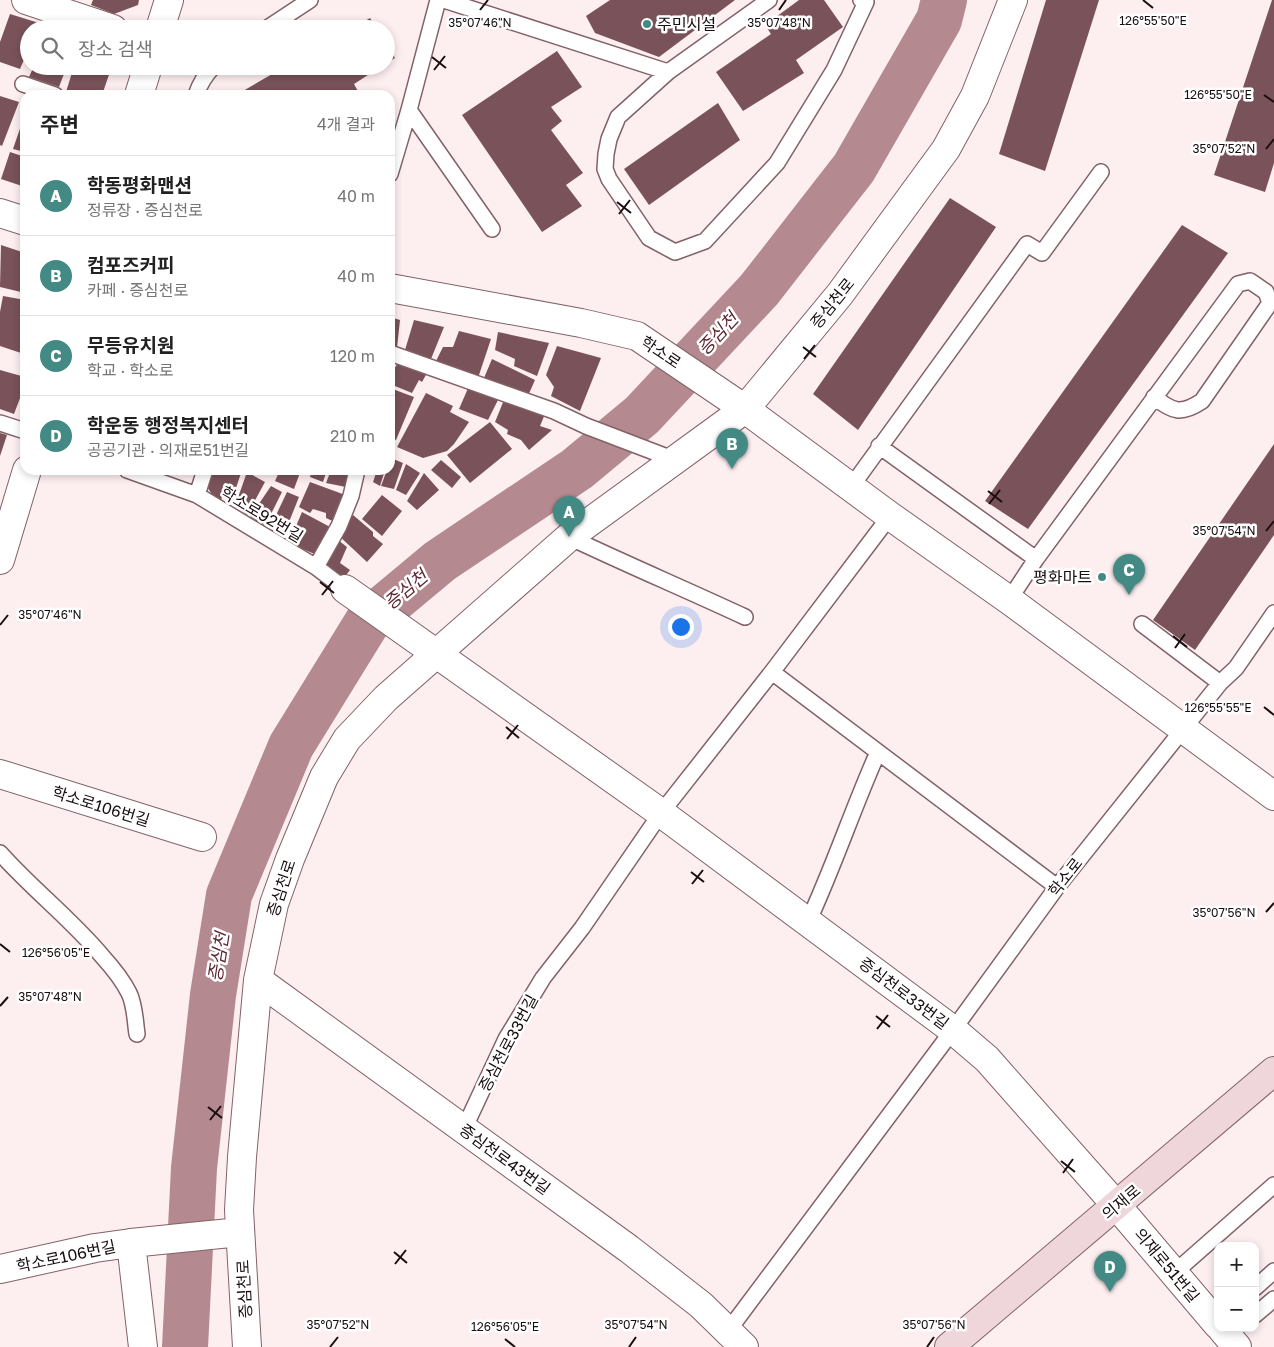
<!DOCTYPE html>
<html lang="ko">
<head>
<meta charset="utf-8">
<style>
  :root { --surface:#fff; --page:#f2f2f2; --text:#222; --muted:#767676; --line:#e0e0e0; --accent:#448a84 }
  body { margin:0; font-family:"Golos Text","Noto Sans KR",sans-serif; background:var(--page); color:var(--text) }
  .controls { position:absolute; right:15px; bottom:15px; display:grid; overflow:hidden; border-radius:10px; box-shadow:0 2px 8px #0003 }
  .controls button { width:45px; height:45px; display:grid; place-items:center; padding:0; border:0; border-bottom:1px solid var(--line); background:var(--surface); color:var(--text); font:25px sans-serif }
  .you { position:absolute; left:680px; top:626px; width:18px; height:18px; margin:-12px; border:4px solid #fff; border-radius:50%; background:#1a73e8; box-shadow:0 0 0 8px #1a73e833 }
  .badge { display:grid; place-items:center; width:32px; height:32px; border-radius:50%; background:var(--accent); color:#fff; font-size:16px; font-weight:700 }
  .pin { position:absolute; translate:-50% -41px; filter:drop-shadow(0 1px 2px #0008) }
  .pin::after { content:''; position:absolute; top:26px; width:18px; height:15px; background:inherit; clip-path:polygon(0 0,100% 0,50% 100%) }
  .list { margin:0; padding:0; list-style:none }
  h2 { display:flex; justify-content:space-between; align-items:center; height:65px; margin:0; padding:0 20px; font-size:21px }
  h2 small { font-size:16px; font-weight:400; color:var(--muted) }
  .list li { display:grid; grid-template-columns:32px 1fr auto; gap:15px; align-items:center; box-sizing:border-box; height:80px; padding:0 20px; border-top:1px solid var(--line) }
  .list b { display:block; font-size:19px; white-space:nowrap }
  .list p { margin:0; font-size:16px; white-space:nowrap; color:var(--muted) }
  .list em { font-size:16px; font-style:normal; color:var(--muted) }
  .icon { flex:none; width:28px; height:28px; fill:none; stroke:currentColor; stroke-width:2; stroke-linecap:round; stroke-linejoin:round }
  .map { position:relative; flex:none; width:1274px; height:1347px; overflow:hidden }
  .search { position:absolute; background:var(--surface); box-shadow:0 2px 8px #0003; left:20px; top:20px; width:375px; height:55px; display:flex; align-items:center; gap:12px; box-sizing:border-box; padding:0 18px; border-radius:28px; color:var(--muted); font-size:19px }
  .panel { position:absolute; background:var(--surface); box-shadow:0 2px 8px #0003; left:20px; top:90px; width:375px; height:385px; border-radius:15px }
  .map>svg:first-child { display:block }
  .lines { fill:none; stroke-linecap:round; stroke-linejoin:round }
  .river { stroke:#b48a90; stroke-width:46 }
  .building { fill:#795359 }
  .service-casing { stroke:#826267; stroke-width:18 }
  .minor-casing { stroke:#826267; stroke-width:30 }
  .secondary-casing { stroke:#826267; stroke-width:30 }
  .service { stroke:#fff; stroke-width:15 }
  .minor { stroke:#fff; stroke-width:28 }
  .secondary { stroke:#efd6db; stroke-width:28 }
  .ticks { fill:none; stroke:#180d0f; stroke-width:2 }
  .poi-dot { fill:#448a84; stroke:#fff; stroke-width:2 }
  .labels { text-anchor:middle; stroke-width:5; stroke-linejoin:round; paint-order:stroke }
  .poi-label { font-size:16px; fill:#180d0f; stroke:#fff; text-anchor:start }
  .street-label { font-size:16px; fill:#180d0f; stroke:#fff }
  .water-label { font-size:18px; font-style:italic; fill:#5d2632; stroke:#fff }
  .ticks-label { font-size:12px; text-anchor:middle; fill:#180d0f; stroke:#fff; stroke-width:5; stroke-linejoin:round; paint-order:stroke }
</style>
</head>
<body>
<div class="map">
<svg width="1274" height="1347" viewBox="0 0 1274 1347">
  <rect width="100%" height="100%" fill="#fdeef0"/>
  <g class="lines">
    <path class="river" d="M185,1347L194,1168L213,995L229,895L291,746L368,621L440,561L577,469L642,415L759,290L854,168L939,20L944,0"/>
  </g>
  <path class="building" d="M93,0H139L138,5L114,14L91,5Z
    M610,0H735L659,57L595,33L586,16Z
    M799,0H824L843,27L796,60L804,73L743,111L716,72L771,34L765,25Z
    M1046,0H1099L1045,171L999,154Z
    M1272,0H1274V163L1265,192L1214,175Z
    M10,14L39,23L36,29H29V48L20,69L0,62V42Z
    M370,18L377,29H351Z
    M386,44L395,58L386,63Z
    M557,51L582,87L551,107L562,121L551,130L583,173L566,185L582,206L542,232L462,115Z
    M34,66H67L59,87L29,77Z
    M74,66H112L102,95H76L66,92Z
    M286,66H382L354,84L360,95H236Z
    M0,96L19,102L2,146L0,145Z
    M718,103L740,140L649,205L624,169Z
    M25,114V152L13,149Z
    M10,152L25,157V187L1,179Z
    M950,198L996,227L858,430L813,394Z
    M1182,225L1228,253L1028,529L985,501Z
    M1,245L25,253V293L0,287Z
    M3,296L25,300V335L21,353L0,346V312Z
    M390,317L400,320L397,348L390,346Z
    M414,320L444,327L431,359L405,350Z
    M459,331L491,339L478,378L436,361L443,347H453Z
    M498,332L549,343L537,376L514,366L515,359L495,350Z
    M557,346L601,358L580,411L551,396L554,387L546,375Z
    M492,359L535,380L527,398L484,378Z
    M399,362L427,373L422,382L419,380L412,393L390,384V374Z
    M0,370L25,377V385L14,414L0,409Z
    M469,386L499,398L488,420L459,409Z
    M390,388L414,397L396,440L390,437Z
    M426,393L453,406L450,412L469,422L454,444L447,451L423,458L397,447Z
    M504,400L545,414L540,426L552,430L529,450L521,440L507,434L508,430L495,422Z
    M490,422L512,449L470,483L447,455Z
    M0,433L7,435L0,456Z
    M1274,444V535L1195,650L1153,620Z
    M391,458L403,463L394,489L381,486L387,470H390Z
    M441,460L461,477L452,488L431,470Z
    M406,464L420,473L406,495L396,490Z
    M165,470H176L174,474Z
    M211,470H242L233,497L222,496L221,502L214,498L206,485Z
    M280,470H301L294,489L275,481Z
    M312,470H327L323,482L310,477Z
    M331,470H349L346,487L326,483Z
    M377,470H385L380,486L373,482Z
    M247,472L265,482L247,515L235,506Z
    M424,473L439,490L417,510L407,501Z
    M310,482L348,496L337,523L326,518V513L313,509L310,513L299,507Z
    M271,486L282,492L265,526L250,517Z
    M287,492L299,497L283,537L269,530Z
    M382,495L402,511L382,536L362,519Z
    M302,512L332,528L319,556L289,543Z
    M353,515L373,532V536L383,544L367,562L337,534Z
    M338,540L347,547L340,563L350,570L343,579L323,562Z"/>
  <g class="lines">
    <defs>
      <path id="service" d="M444,0L668,72
        M769,0L668,72L618,117L609,139L606,154L605,169L609,179L649,238L675,252L705,241L777,163L834,70L866,2L861,0
        M266,29L310,0
        M23,84L55,95
        M196,95C200,83 205,75 214,66
        M409,110L492,229
        M390,174L409,110L438,0
        M390,353L554,411L586,426L675,460
        M0,423L25,431
        M879,446L1036,559
        M127,470L197,495L316,567L345,589
        M851,487L1027,244L1042,253L1101,172
        M197,495L205,470
        M569,537C628,565 687,590 745,617
        M316,567L339,526L351,496L357,470
        M1009,600L1036,559L1238,284L1250,281L1266,292L1270,303L1202,401C1181,415 1173,412 1154,397
        M772,672L1057,887
        M1220,683L1236,668L1274,613
        M0,853C32,889 71,919 102,956C112,967 122,979 129,993C135,1005 135,1021 137,1034
        M808,922C834,866 853,808 878,752
        M464,1129L506,1039L543,978L582,928L661,813L772,672L890,516
        M1174,1273L1274,1185
        M1255,1288L1274,1271
        M1255,1315L1274,1299
        M728,1331L953,1030L1057,887L1220,683L1142,624"/>
      <path id="minor" d="M26,0L113,29
        M160,29L169,0
        M139,95L148,66
        M0,213L25,221
        M390,288L581,323L637,336L745,409L890,516L1009,600L1274,796
        M0,560L27,470
        M345,589L661,813L953,1030L987,1059L1117,1206L1218,1325
        M0,774L202,837
        M258,980L629,1249L701,1305L744,1347
        M131,1243L143,1347
        M0,1269L95,1248L131,1243L240,1232
        M1221,1328L1237,1347
        M247,1347L239,1210L242,1157L258,980L274,904L290,859L324,777L347,739L386,698L569,537L745,409L840,294L946,149L975,96L1013,0"/>
      <path id="secondary" d="M949,1347L1274,1071"/>
    </defs>
    <use href="#service" class="service-casing"/>
    <use href="#minor" class="minor-casing"/>
    <use href="#secondary" class="secondary-casing"/>
    <use href="#service" class="service"/>
    <use href="#minor" class="minor"/>
    <use href="#secondary" class="secondary"/>
  </g>
  <path class="ticks" d="M1143,0L1153,8M480,10L488,0M779,10L786,0M432,57L446,68M434,70L445,56M1264,95L1274,102M1266,149L1274,139M617,202L631,213M619,214L630,200M803,347L816,357M804,359L815,345M988,491L1002,502M989,504L1000,490M1266,531L1274,521M320,582L334,593M322,595L333,581M0,625L8,615M1173,636L1187,647M1175,648L1185,634M1264,707L1274,715M506,727L519,738M507,739L518,725M691,872L704,882M692,884L703,870M1266,912L1274,903M0,944L10,952M0,1006L8,997M876,1016L890,1027M877,1029L888,1015M208,1107L222,1118M210,1120L221,1106M1061,1161L1075,1172M1063,1173L1073,1159M394,1252L407,1263M395,1264L406,1250M505,1339L515,1347M330,1347L338,1337M629,1347L636,1337M927,1347L934,1337"/>
  <g class="poi-dot">
    <circle cx="647" cy="24" r="5"/>
    <circle cx="1102" cy="577" r="5"/>
  </g>
  <g class="labels">
    <g class="poi-label">
      <text x="657" y="30">주민시설</text>
      <text x="1092" y="583" text-anchor="end">평화마트</text>
    </g>
    <g class="street-label">
      <text transform="translate(832 303) rotate(-51)" y="6">증심천로</text>
      <text transform="translate(661 352) rotate(34)" y="6">학소로</text>
      <text transform="translate(262 514) rotate(31)" y="6">학소로92번길</text>
      <text transform="translate(101 806) rotate(17)" y="6">학소로106번길</text>
      <text transform="translate(1065 877) rotate(-52)" y="6">학소로</text>
      <text transform="translate(281 888) rotate(-72)" y="6">증심천로</text>
      <text transform="translate(904 993) rotate(37)" y="6">증심천로33번길</text>
      <text transform="translate(508 1043) rotate(-62)" y="6">증심천로33번길</text>
      <text transform="translate(505 1159) rotate(36)" y="6">증심천로43번길</text>
      <text transform="translate(1121 1202) rotate(-40)" y="6">의재로</text>
      <text transform="translate(66 1256) rotate(-12)" y="6">학소로106번길</text>
      <text transform="translate(1167 1265) rotate(50)" y="6">의재로51번길</text>
      <text transform="translate(244 1289) rotate(-93)" y="6">증심천로</text>
    </g>
    <g class="water-label">
      <text transform="translate(718 334) rotate(-47)" y="6">증심천</text>
      <text transform="translate(406 590) rotate(-40)" y="6">증심천</text>
      <text transform="translate(219 957) rotate(-81)" y="6">증심천</text>
    </g>
  </g>
  <g class="ticks-label">
    <text x="1153" y="25">126°55'50"E</text>
    <text x="779" y="27">35°07'48"N</text>
    <text x="480" y="27">35°07'46"N</text>
    <text x="1218" y="99">126°55'50"E</text>
    <text x="1224" y="153">35°07'52"N</text>
    <text x="1224" y="535">35°07'54"N</text>
    <text x="50" y="619">35°07'46"N</text>
    <text x="1218" y="712">126°55'55"E</text>
    <text x="1224" y="917">35°07'56"N</text>
    <text x="56" y="957">126°56'05"E</text>
    <text x="50" y="1001">35°07'48"N</text>
    <text x="338" y="1329">35°07'52"N</text>
    <text x="636" y="1329">35°07'54"N</text>
    <text x="934" y="1329">35°07'56"N</text>
    <text x="505" y="1331">126°56'05"E</text>
  </g>
</svg>
<div class="controls">
<button>+</button>
<button>−</button>
</div>
<div class="you"></div>
<div class="pin badge" style="left:569px;top:537px">A</div>
<div class="pin badge" style="left:732px;top:469px">B</div>
<div class="pin badge" style="left:1129px;top:595px">C</div>
<div class="pin badge" style="left:1110px;top:1292px">D</div>
<div class="search"><svg class="icon" aria-label="search" viewBox="0 0 24 24"><circle cx="10" cy="10" r="6"/><path d="M15 15l6 6"/></svg>장소 검색</div>
<section class="panel">
<h2>주변<small>4개 결과</small></h2>
<ul class="list">
<li><span class="badge">A</span><div><b>학동평화맨션</b><p>정류장 · 증심천로</p></div><em>40 m</em></li>
<li><span class="badge">B</span><div><b>컴포즈커피</b><p>카페 · 증심천로</p></div><em>40 m</em></li>
<li><span class="badge">C</span><div><b>무등유치원</b><p>학교 · 학소로</p></div><em>120 m</em></li>
<li><span class="badge">D</span><div><b>학운동 행정복지센터</b><p>공공기관 · 의재로51번길</p></div><em>210 m</em></li>
</ul>
</section>
</div>
</body>
</html>
